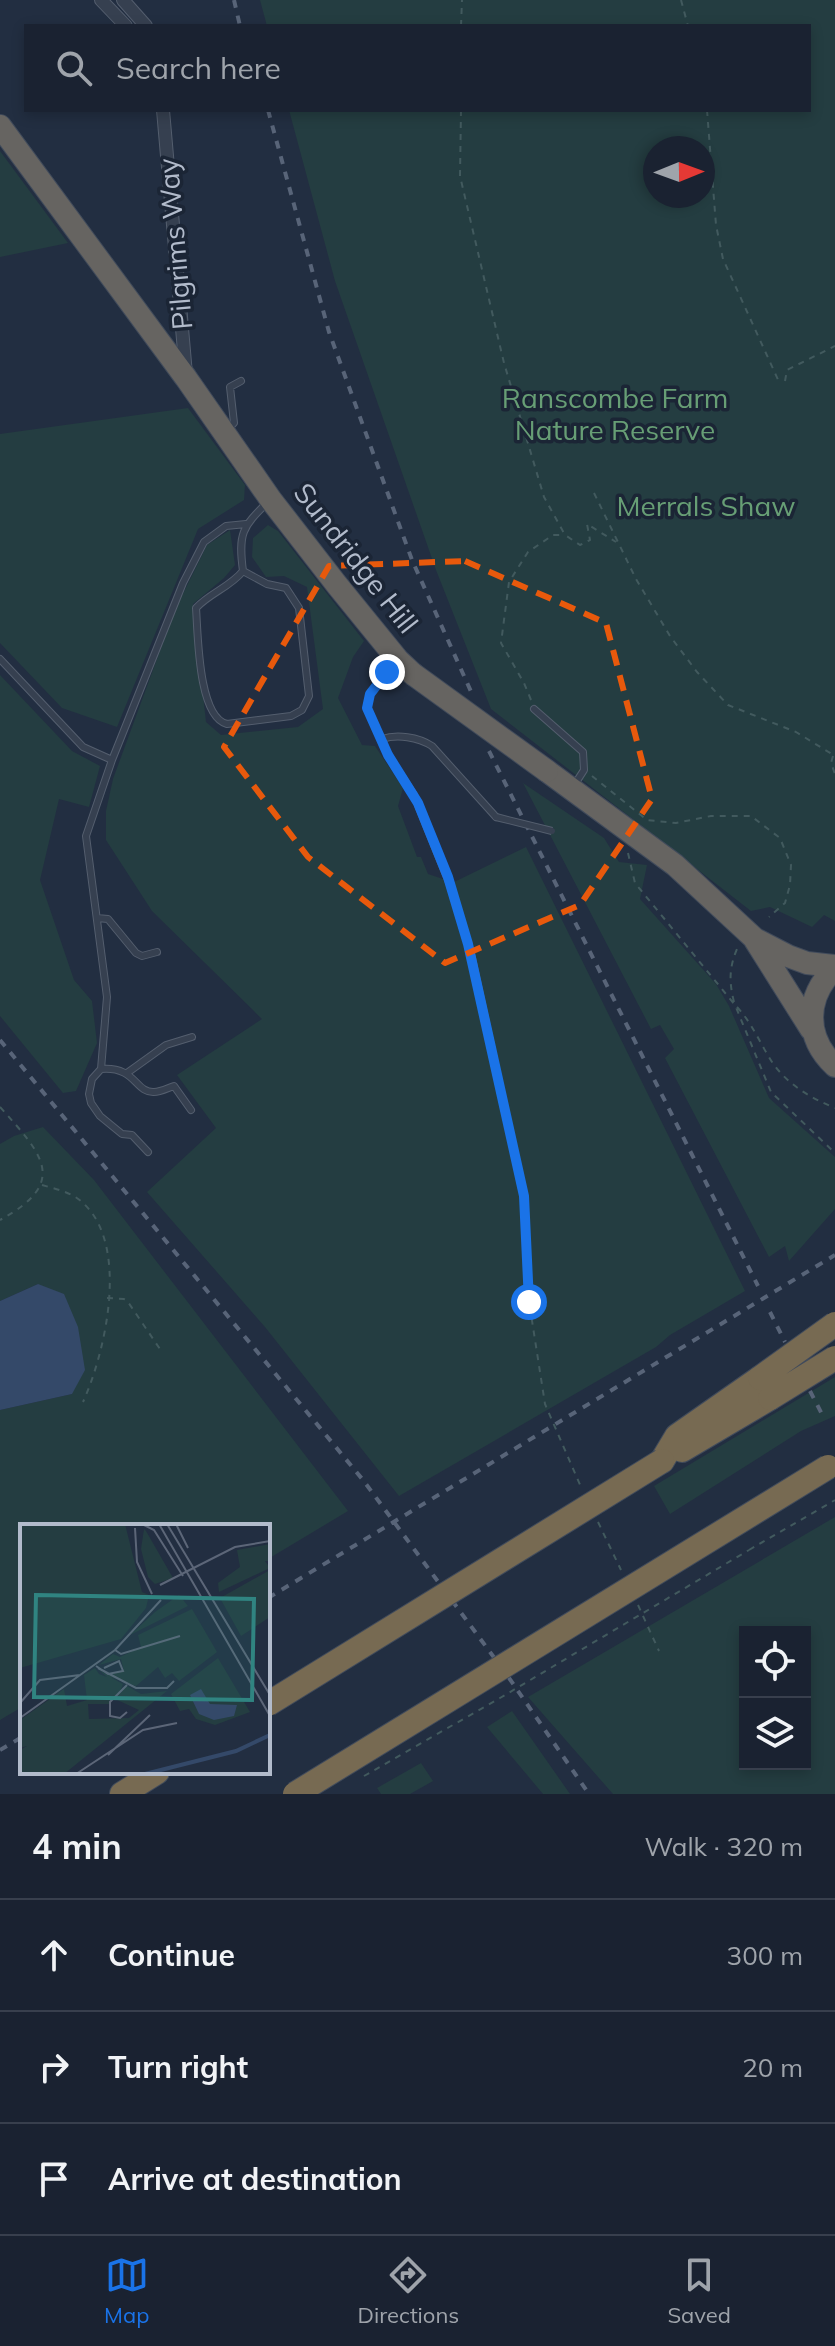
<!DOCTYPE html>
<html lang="en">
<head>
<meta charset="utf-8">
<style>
  :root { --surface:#1a2231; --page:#272f3d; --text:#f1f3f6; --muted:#9fa4ab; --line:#383f4d; --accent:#1a73e8 }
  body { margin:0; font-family:Mulish,sans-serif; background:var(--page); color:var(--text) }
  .controls { position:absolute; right:24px; bottom:24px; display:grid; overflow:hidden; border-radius:0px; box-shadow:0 4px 12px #0003 }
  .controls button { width:72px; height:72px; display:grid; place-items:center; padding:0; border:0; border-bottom:2px solid var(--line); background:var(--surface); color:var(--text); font:40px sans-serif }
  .compass { position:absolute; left:643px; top:136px; width:72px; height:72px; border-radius:50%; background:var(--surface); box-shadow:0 4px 12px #0003; rotate:89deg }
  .stop { position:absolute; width:24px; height:24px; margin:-18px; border:6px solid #1a73e8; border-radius:50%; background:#fff }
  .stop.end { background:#1a73e8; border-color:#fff; box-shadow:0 2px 8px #0008 }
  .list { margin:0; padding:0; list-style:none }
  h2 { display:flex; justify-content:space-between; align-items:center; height:104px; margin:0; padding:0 32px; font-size:34px }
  h2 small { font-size:26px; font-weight:400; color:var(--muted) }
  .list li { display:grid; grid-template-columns:52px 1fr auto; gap:24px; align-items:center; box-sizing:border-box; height:112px; padding:0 32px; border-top:2px solid var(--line) }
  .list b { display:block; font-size:30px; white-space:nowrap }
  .list em { font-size:26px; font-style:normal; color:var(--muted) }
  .icon { flex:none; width:44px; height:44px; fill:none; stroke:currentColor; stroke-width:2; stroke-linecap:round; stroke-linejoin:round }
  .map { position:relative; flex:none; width:835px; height:1794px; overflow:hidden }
  .search { position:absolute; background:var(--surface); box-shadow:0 4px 12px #0003; left:24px; right:24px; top:24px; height:88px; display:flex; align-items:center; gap:20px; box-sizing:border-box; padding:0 28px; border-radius:0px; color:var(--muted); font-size:30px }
  .sheet { height:440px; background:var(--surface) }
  nav { display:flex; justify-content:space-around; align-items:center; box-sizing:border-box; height:112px; border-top:2px solid var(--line); background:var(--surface); font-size:22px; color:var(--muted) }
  nav a { display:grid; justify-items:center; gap:4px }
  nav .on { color:var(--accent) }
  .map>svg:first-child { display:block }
  .green { fill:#243d41; fill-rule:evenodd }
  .water { fill:#344969 }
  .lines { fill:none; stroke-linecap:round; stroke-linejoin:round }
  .service-casing { stroke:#545e6e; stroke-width:8 }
  .minor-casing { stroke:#545e6e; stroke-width:14 }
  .trunk-casing { stroke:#414b5b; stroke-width:24 }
  .motorway-casing { stroke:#414b5b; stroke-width:26 }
  .path { stroke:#425a5e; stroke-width:2; stroke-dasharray:6 6; stroke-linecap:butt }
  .service { stroke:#364050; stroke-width:6 }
  .minor { stroke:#364050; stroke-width:12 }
  .trunk { stroke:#666461; stroke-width:22 }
  .motorway { stroke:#776a52; stroke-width:24 }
  .rail { stroke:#586478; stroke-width:4; stroke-dasharray:8 8; stroke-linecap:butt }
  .service-bridge-casing { stroke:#545e6e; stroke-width:8; stroke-linecap:butt }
  .trunk-bridge-casing { stroke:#414b5b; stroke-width:24; stroke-linecap:butt }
  .motorway-bridge-casing { stroke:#414b5b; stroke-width:26; stroke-linecap:butt }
  .path-bridge { stroke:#425a5e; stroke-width:2; stroke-dasharray:6 6; stroke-linecap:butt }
  .service-bridge { stroke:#364050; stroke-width:6 }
  .trunk-bridge { stroke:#666461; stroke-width:22 }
  .motorway-bridge { stroke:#776a52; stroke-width:24 }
  .route { stroke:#1a73e8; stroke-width:10 }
  .marked { fill:none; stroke:#e8590c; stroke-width:6; stroke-dasharray:16 10; stroke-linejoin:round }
  .labels { text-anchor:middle; stroke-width:7; stroke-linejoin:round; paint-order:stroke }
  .street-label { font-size:28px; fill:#b2bbcb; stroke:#1b2535 }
  .park-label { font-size:28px; fill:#679e75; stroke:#1b2535 }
  .inset-river { fill:none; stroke:#344969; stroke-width:4 }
  .inset-road { fill:none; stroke:#5c6678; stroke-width:2 }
  .view { fill:#308481; fill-opacity:0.15; stroke:#308481; stroke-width:4 }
  .inset-edge { fill:none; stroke:#b2bbcb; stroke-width:4 }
</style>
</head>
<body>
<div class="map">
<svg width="835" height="1794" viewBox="0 0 835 1794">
  <rect width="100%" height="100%" fill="#222e41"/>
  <path class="green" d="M260,0H835V921L824,915L812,927L770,907L751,911L491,709L436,570L335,281L289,110H809V26H267ZM655,148H703V196H655Z
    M0,151L68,243L0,257Z
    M188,408L245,485L244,500L198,529L117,727L62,708L0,643V434Z
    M268,525L278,531L364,641L353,657L338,698L362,745L375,746L403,788L398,806L417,857H421L428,874L443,879L446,886L526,847L745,1291L670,1335L656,1347L399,1496L265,1327L147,1192L216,1128L177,1075L262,1019L152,911L106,840V811L113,779L175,610L207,545L230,530L235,565L224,578L193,604L206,722L221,735L298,727L323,709L307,587L284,576L266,577L252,557L253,538Z
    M0,675L72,751L100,766L89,807L59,799L40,880L74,980L92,1001L97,1043L76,1091L63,1093L0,1016Z
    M523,783L604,838L619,862L647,865L640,899L716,984L729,1006L769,1098L835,1157V1209L789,1261L785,1246L769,1257L665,1058L674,1049L660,1025L651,1029Z
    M43,1127L94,1180L348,1511L268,1559V1526H22V1707L0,1720V1410L72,1394L38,1284L0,1301V1144L14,1136Z
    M835,1377V1416L801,1431L670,1514L654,1486Z
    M835,1517V1794H613L528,1697ZM745,1632H805V1764H745Z
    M512,1711L570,1794H543L487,1727Z
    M421,1763L433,1781L410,1794H381L377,1788Z"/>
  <path class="water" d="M38,1284L64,1294L78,1327L85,1370L72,1394L0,1410V1301Z"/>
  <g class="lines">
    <defs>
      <path id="service" d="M227,430L234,423L230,387L241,381
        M243,571L267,584L286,588L299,608L309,696L302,710L291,716L227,724C198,717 198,634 196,608C210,593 230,587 243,571C238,534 242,527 268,502
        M0,659L83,747L112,760
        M396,662L370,694L367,708L388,755L414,795L450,885L472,958L522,1189
        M534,709L583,752L584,770L575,784
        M382,739C397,734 418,737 432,746L496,817
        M97,918L108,919L136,953L142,956L157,952
        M101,1069C136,1066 135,1093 154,1092C160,1092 168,1088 174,1086L191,1110
        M127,1073L166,1045L192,1037
        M148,1152L132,1135L122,1134L100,1116L91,1103L89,1094L92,1079L101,1069L107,997L86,836L112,760L183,583L204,542L226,526L246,524"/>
      <path id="minor" d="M101,0L126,26
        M123,0L146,26
        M163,110L186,374"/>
      <path id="trunk" d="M0,126L186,378L271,500L337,585L398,660L413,674
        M547,771L675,865L755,939L788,956L807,963L835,966
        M755,940L811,1029
        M835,968C805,997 804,1037 835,1066"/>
      <path id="motorway" d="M682,1450L770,1398
        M662,1461L677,1436L760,1378
        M122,1794L157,1772"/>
    </defs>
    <use href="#service" class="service-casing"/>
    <use href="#minor" class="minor-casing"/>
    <use href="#trunk" class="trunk-casing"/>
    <use href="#motorway" class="motorway-casing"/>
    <path class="path" d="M681,0L688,26
      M461,26L462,0
      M461,110L460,176L504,363L544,497L565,535L580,545L590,540L587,524L616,542
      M707,110L716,225L723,259L780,384
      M785,381L787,370L835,346
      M594,493L636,579L670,636L697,672L728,705L796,732L835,756
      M531,700L524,683L501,643L509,582L528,552L553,535H563
      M833,756L831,763L835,774
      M592,776L647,820L676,823L711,816H751L780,838L791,865L790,885L785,903L769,917
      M628,853L635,883L735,1005L771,1092L835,1153
      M734,1002C729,982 729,968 737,949
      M737,1007C753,1024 761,1046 774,1065C790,1086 811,1098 835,1108
      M0,1107C42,1154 70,1182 0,1220
      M42,1185C56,1189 71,1192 82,1202C130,1244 106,1351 83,1402
      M524,1199L528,1295L545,1404L581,1487
      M107,1298L124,1299L128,1302L162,1352
      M598,1522L621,1570
      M749,1550L835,1500
      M638,1605L659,1651"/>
    <use href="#service" class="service"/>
    <use href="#minor" class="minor"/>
    <use href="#trunk" class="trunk"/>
    <use href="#motorway" class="motorway"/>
    <path class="rail" d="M234,0L240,26
      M268,110L329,332L412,560L473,696
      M489,751L758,1286
      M0,1040L363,1480L507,1675L589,1794
      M770,1312L785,1342
      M810,1391L824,1418
      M268,1598L835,1255
      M0,1750L22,1737"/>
    <defs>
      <path id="service-bridge" d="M496,817L552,831"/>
      <path id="trunk-bridge" d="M413,674L547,771"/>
      <path id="motorway-bridge" d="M760,1378L835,1324
        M770,1398L835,1358
        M268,1704L662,1461
        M295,1794L828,1467"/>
    </defs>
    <use href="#service-bridge" class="service-bridge-casing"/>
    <use href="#trunk-bridge" class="trunk-bridge-casing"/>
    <use href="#motorway-bridge" class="motorway-bridge-casing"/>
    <path class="path-bridge" d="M364,1776L500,1698L749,1550"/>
    <use href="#service-bridge" class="service-bridge"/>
    <use href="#trunk-bridge" class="trunk-bridge"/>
    <use href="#motorway-bridge" class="motorway-bridge"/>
  </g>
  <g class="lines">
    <path class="route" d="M387,672L370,694L367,708L388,755L418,803L448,877L468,944L524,1196L529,1302"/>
  </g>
  <path class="marked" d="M465,561L606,623L652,799L580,905L445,963L308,857L224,747L329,566Z"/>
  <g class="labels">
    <g class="street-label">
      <text transform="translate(175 244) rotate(-95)" y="10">Pilgrims Way</text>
      <text transform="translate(356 558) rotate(52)" y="10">Sundridge Hill</text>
    </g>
    <g class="park-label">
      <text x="615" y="408">Ranscombe Farm<tspan x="615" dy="32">Nature Reserve</tspan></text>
      <text x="706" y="516">Merrals Shaw</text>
    </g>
  </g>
  <g transform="translate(20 1524)">
    <rect width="250" height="250" fill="#222e41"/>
    <path d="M0,0H105L122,68L129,71L126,84L101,115L0,144ZM124,5L126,7L153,54L135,60L128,53L121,25ZM250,20V37H245L250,44L199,68L198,59L220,43L217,26ZM250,46V93L221,112L200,74ZM159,71L168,82L110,111L135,88ZM172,85L197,128L159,157L152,149L145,154L138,143L116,162L90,153L103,160L100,167L89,180H68L69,195L109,194L119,186L95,175L107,162L121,170L147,167L44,250H0V226L7,222L0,224V196L44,165L47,182L67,176L64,151L75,144L79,150L87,153L79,146L88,151L104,147L101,135L79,141L93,130L100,133L121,123L118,111ZM198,134L230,188L195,201L176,195L169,185L160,187L151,170Z" fill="#243d41"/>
    <path d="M181,165L190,180L217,181L214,192L194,196L179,190L170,171Z" fill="#344969"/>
    <path class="inset-river" d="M125,250L216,227L250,211"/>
    <path class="inset-road" d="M139,0L250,192M147,0L250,171M156,0L168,24M124,1L134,6L163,52M115,4L117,38L132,70M140,61L215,23L250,17M95,126L101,130L160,112M76,142L88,150L103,147L99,137L84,144M78,144L116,164H147L154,157M0,179L20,156L60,151M107,188L100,194L90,192V178L107,161M0,194L95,126L141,76M88,231L130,191M56,250L123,206L157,199"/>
    <path class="view" d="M16,71L234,75L232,176L14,173Z"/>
    <rect width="250" height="250" class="inset-edge"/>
  </g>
</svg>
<div class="controls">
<button><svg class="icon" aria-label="locate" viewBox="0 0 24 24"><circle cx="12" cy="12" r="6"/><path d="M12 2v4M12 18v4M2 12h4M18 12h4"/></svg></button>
<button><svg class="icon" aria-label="layers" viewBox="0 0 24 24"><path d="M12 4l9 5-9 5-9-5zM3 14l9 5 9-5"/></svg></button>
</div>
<svg class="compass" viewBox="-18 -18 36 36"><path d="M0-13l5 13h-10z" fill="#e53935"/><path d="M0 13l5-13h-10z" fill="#9fa4ab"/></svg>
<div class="stop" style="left:529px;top:1302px"></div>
<div class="stop end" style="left:387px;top:672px"></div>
<div class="search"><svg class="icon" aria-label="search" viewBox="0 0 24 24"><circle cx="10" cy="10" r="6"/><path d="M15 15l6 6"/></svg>Search here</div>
</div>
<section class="sheet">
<h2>4 min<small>Walk · 320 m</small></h2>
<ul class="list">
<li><svg class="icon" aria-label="ahead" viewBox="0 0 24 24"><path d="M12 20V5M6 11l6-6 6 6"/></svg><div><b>Continue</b></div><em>300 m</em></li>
<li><svg class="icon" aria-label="right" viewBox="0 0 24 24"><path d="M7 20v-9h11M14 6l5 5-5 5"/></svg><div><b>Turn right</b></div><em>20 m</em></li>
<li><svg class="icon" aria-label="arrive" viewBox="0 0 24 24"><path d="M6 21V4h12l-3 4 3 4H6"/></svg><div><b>Arrive at destination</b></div></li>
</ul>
</section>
<nav>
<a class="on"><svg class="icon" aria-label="map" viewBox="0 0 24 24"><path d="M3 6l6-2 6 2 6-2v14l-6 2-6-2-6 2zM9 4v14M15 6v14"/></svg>Map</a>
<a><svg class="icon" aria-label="directions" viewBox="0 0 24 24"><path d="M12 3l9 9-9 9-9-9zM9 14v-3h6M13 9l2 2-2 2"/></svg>Directions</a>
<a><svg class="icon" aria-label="saved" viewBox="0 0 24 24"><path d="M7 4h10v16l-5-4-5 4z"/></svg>Saved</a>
</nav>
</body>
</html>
